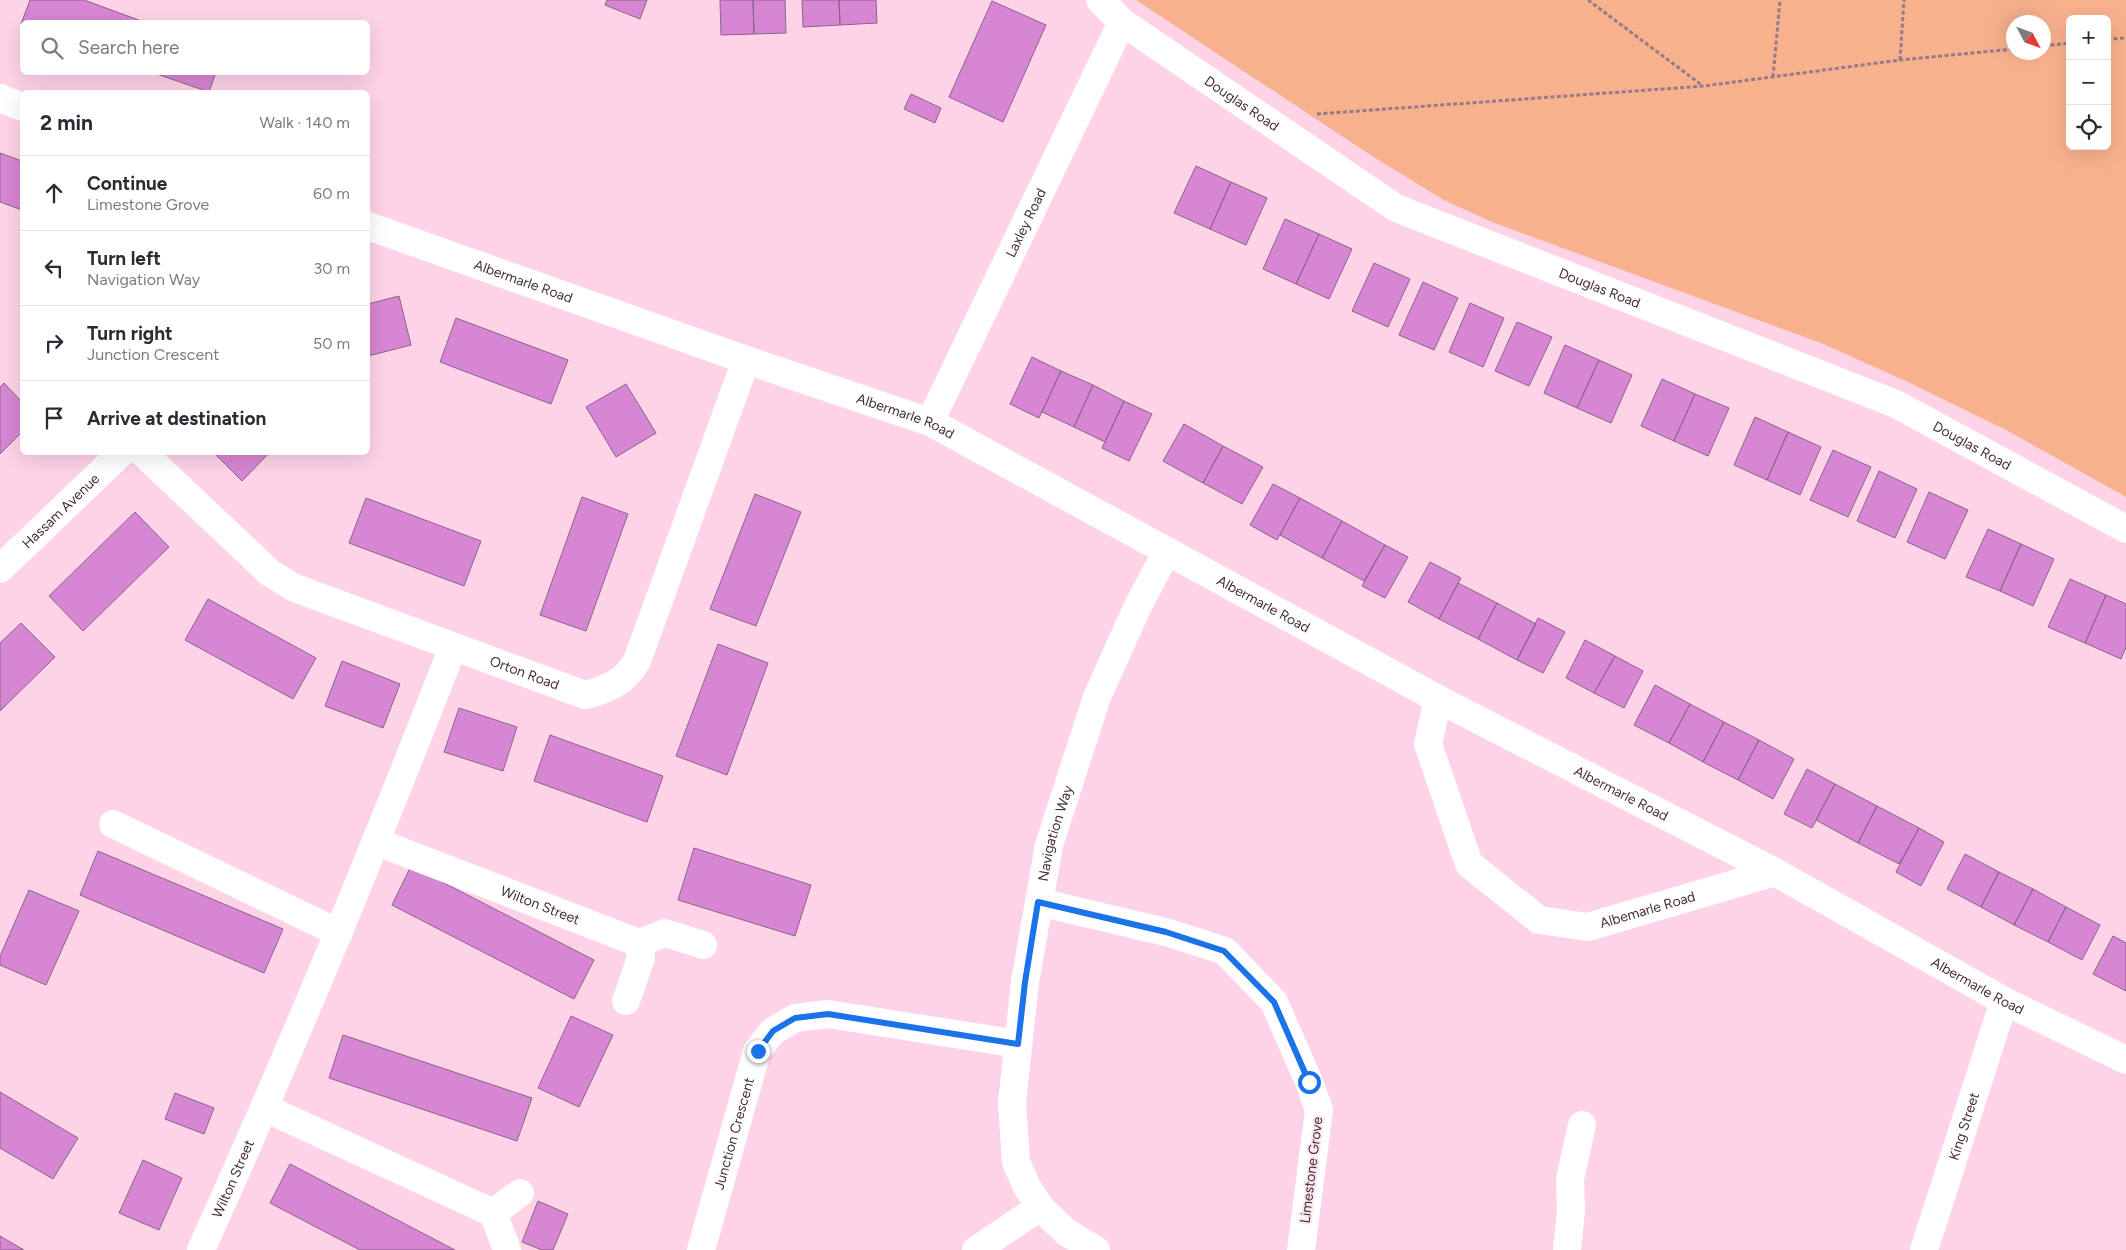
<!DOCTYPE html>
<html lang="en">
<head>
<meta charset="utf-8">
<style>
  :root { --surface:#fff; --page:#f2f2f3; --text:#2b2b33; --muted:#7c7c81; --line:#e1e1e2 }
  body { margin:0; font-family:Figtree,sans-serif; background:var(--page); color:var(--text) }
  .controls { position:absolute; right:15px; top:15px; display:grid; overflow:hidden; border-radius:8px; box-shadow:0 5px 20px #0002 }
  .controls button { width:45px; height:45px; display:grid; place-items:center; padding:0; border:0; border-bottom:1px solid var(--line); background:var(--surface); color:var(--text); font:25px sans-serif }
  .compass { position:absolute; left:2006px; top:15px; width:45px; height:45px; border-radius:50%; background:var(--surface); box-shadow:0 5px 20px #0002; rotate:131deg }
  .stop { position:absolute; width:15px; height:15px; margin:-11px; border:4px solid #1a73e8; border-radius:50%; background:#fff }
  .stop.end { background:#1a73e8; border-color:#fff; box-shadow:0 1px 5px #0008 }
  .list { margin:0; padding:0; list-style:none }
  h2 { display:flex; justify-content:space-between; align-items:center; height:65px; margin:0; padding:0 20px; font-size:21px }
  h2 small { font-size:16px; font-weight:400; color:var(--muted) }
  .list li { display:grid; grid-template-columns:32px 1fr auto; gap:15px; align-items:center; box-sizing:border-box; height:75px; padding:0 20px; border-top:1px solid var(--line) }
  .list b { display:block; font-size:19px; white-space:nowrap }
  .list p { margin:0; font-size:16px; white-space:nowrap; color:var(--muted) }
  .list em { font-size:16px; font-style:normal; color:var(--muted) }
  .icon { flex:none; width:28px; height:28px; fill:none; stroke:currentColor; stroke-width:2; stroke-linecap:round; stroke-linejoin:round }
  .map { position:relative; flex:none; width:2126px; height:1250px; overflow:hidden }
  .search { position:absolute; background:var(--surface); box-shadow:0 5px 20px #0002; left:20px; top:20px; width:350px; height:55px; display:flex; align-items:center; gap:12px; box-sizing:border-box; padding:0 18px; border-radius:8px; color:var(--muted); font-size:19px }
  .panel { position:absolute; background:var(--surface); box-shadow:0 5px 20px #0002; left:20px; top:90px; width:350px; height:365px; border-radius:8px }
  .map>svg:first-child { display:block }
  .green { fill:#f8b18d; fill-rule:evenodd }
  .building { fill:#d786d3; stroke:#8a6488 }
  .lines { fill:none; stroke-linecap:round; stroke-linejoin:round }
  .path { stroke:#987988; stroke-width:3; stroke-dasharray:4 2.5; stroke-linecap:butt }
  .minor { stroke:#fff; stroke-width:28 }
  .route { stroke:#1a73e8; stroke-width:6 }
  .labels { text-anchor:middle; stroke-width:4; stroke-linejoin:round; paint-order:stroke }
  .street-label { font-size:14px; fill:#442f39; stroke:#fde6f1 }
</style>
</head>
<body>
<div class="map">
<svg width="2126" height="1250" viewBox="0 0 2126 1250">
  <rect width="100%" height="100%" fill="#fed2e7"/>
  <path class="green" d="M1136,0H2126V497L2008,431L1910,383L1821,343L1492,222L1442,199L1372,156ZM2070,19H2107V146H2070ZM2014,22H2044V52H2014Z"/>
  <path class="building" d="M30,0H84L144,22H22V25L21,24Z
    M607,0H647L640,19L605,5Z
    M720,0H753L754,34L721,35Z
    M753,0H785L786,33L754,34Z
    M802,0H839L840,25L803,27Z
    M839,0H876L877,23L840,25Z
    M992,1L1046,25L1003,122L949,97Z
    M151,72H216L209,92Z
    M911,94L941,108L935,123L904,109Z
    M0,153L22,161V210L0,202Z
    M1196,166L1231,182L1210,229L1174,213Z
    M1231,182L1267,198L1246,245L1210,229Z
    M1285,219L1319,234L1296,284L1263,269Z
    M1319,234L1352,249L1329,299L1296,284Z
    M1374,263L1410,279L1388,327L1352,311Z
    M1423,282L1458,298L1434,350L1399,335Z
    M399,296L411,345L368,356V304Z
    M1470,303L1504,318L1483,367L1449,352Z
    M456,318L568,360L551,404L440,362Z
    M1517,322L1552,337L1529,386L1495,371Z
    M1565,345L1599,360L1577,408L1544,393Z
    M1032,357L1061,371L1039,418L1010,404Z
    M1599,360L1632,375L1611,423L1577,408Z
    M1061,371L1093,385L1074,427L1042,412Z
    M1662,379L1695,394L1674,441L1641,426Z
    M4,383L22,402V432L0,454V387Z
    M626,384L656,433L616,457L586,407Z
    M1093,385L1124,401L1105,442L1074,427Z
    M1695,394L1729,408L1708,456L1674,441Z
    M1124,401L1152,414L1129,461L1102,448Z
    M1755,417L1788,432L1767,480L1734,465Z
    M1184,424L1223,446L1203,483L1163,461Z
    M1788,432L1821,447L1800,495L1767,480Z
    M1223,446L1263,467L1242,504L1203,483Z
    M1833,450L1871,467L1848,517L1810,500Z
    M213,452H270L242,481Z
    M1879,471L1917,489L1895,538L1857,521Z
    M1273,484L1300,498L1277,540L1250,525Z
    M1929,492L1968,510L1945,559L1907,542Z
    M755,494L801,512L756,626L710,609Z
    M582,497L628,514L586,631L540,615Z
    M366,498L481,541L464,586L349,543Z
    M1300,498L1342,521L1322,558L1280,535Z
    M135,512L169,547L83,631L49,596Z
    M1342,521L1385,545L1364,581L1322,558Z
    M1988,529L2021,544L2000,591L1966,577Z
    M2021,544L2054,559L2033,606L2000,591Z
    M1385,545L1408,557L1385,598L1362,586Z
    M1430,562L1461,578L1439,619L1408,602Z
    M2070,579L2106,595L2085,643L2048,627Z
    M1458,583L1497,603L1478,639L1439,619Z
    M2106,595L2126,604V647L2121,659L2085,643Z
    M208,599L316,658L293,699L185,640Z
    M1497,603L1536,624L1517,660L1478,639Z
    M1538,618L1565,632L1543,673L1517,660Z
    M21,623L55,657L0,711V643Z
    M1585,640L1615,656L1594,693L1566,678Z
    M718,644L768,663L727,775L676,756Z
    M1615,656L1643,671L1624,708L1594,693Z
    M342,661L400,684L383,728L325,706Z
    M1655,685L1690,704L1669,743L1634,725Z
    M1690,704L1724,722L1703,762L1669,743Z
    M459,708L517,727L503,771L444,752Z
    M1724,722L1759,740L1738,780L1703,762Z
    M550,735L663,776L647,822L534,781Z
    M1759,740L1794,759L1773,799L1738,780Z
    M1807,769L1835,784L1812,828L1784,814Z
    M1835,784L1877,806L1858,843L1816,820Z
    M1877,806L1919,828L1899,864L1858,843Z
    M1919,828L1944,842L1921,886L1896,872Z
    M694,848L811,885L795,936L678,900Z
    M98,851L283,929L264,973L80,895Z
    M1965,854L1999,872L1981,907L1947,889Z
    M411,866L594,960L574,999L392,905Z
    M1999,872L2033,889L2014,925L1981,907Z
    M2033,889L2066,907L2048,942L2014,925Z
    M29,890L79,911L46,985L0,965V956Z
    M2066,907L2100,925L2082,960L2048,942Z
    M2113,936L2126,943V991L2093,974Z
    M571,1016L613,1035L579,1107L538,1088Z
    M343,1035L532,1098L517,1141L329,1078Z
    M0,1092L78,1138L53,1179L0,1148Z
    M175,1093L214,1108L204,1134L165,1119Z
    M143,1160L182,1178L159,1230L119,1213Z
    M290,1164L455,1250H360L270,1203Z
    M538,1201L568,1214L553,1250H542L522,1242Z
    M0,1236L24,1250H0Z"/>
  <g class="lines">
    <path class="path" d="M1588,0L1703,86
      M2107,39L2126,38
      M2044,46L2070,43
      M1900,60L1904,0
      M1773,77L1780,0
      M1317,114L1704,86L1900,60L2014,49"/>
    <g class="minor">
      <path id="s1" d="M1100,0L1122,22L1396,208L1896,404L2126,529"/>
      <path d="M0,98L22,107"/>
      <path id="s2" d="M368,226L746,360L930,422L1438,699L1775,872L2004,1001L2126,1060"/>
      <path id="s3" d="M930,422L1122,22"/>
      <path id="s4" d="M142,452L270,573L295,588L585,695C608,689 625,682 637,661L746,360"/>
      <path id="s5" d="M0,569L122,452"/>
      <path id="s6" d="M1438,699L1428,744L1469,864L1539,920L1588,927L1775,872"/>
      <path d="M113,824L339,933"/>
      <path id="s7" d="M377,842L639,943L665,933L703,945"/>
      <path d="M1039,902L1166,932L1225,951L1274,1002L1309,1082L1319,1110L1301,1250"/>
      <path d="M626,1001L641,958L639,943"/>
      <path d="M265,1108L493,1213L507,1250"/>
      <path d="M493,1213L520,1193"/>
      <path id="s8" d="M201,1250C291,1051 374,850 453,647"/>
      <path id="s9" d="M701,1250L757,1051L773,1031L795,1018L828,1014L1018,1044"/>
      <path d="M976,1250L1040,1207"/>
      <path id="s10" d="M1096,1250L1066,1232L1040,1207L1027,1187L1016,1162L1012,1103L1025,982L1049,845L1097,697L1137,608L1167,551"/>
      <path d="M1567,1250L1571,1210L1570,1179L1582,1125"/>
      <path id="s11" d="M1924,1250L2004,1001"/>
    </g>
  </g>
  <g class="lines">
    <path class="route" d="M758,1051L773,1031L795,1018L828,1014L1018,1044L1025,982L1038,902L1166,932L1224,951L1274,1002L1309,1082"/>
  </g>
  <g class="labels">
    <g class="street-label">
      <text dy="5" stroke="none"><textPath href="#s1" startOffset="176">Douglas Road</textPath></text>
      <text dy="5" stroke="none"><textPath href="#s3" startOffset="221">Laxley Road</textPath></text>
      <text dy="5" stroke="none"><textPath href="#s2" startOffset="165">Albermarle Road</textPath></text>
      <text dy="5" stroke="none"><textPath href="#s1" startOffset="581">Douglas Road</textPath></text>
      <text dy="5" stroke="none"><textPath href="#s2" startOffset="570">Albermarle Road</textPath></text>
      <text dy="5" stroke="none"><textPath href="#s1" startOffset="986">Douglas Road</textPath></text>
      <text dy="5" stroke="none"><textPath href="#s5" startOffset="84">Hassam Avenue</textPath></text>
      <text dy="5" stroke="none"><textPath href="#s2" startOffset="975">Albermarle Road</textPath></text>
      <text dy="5" stroke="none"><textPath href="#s4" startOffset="450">Orton Road</textPath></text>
      <text dy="5" stroke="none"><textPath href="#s2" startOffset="1380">Albermarle Road</textPath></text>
      <text dy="5" stroke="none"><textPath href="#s10" startOffset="455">Navigation Way</textPath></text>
      <text dy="5" stroke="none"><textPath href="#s7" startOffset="175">Wilton Street</textPath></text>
      <text dy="5" stroke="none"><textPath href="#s6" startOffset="374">Albemarle Road</textPath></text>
      <text dy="5" stroke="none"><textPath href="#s2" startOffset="1785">Albermarle Road</textPath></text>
      <text dy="5" stroke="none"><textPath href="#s11" startOffset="130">King Street</textPath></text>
      <text dy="5" stroke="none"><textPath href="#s9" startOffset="121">Junction Crescent</textPath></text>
      <text transform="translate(1311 1170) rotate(-83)" y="5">Limestone Grove</text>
      <text dy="5" stroke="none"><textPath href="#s8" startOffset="78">Wilton Street</textPath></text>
    </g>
  </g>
</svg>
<div class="controls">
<button>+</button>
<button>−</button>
<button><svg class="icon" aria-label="locate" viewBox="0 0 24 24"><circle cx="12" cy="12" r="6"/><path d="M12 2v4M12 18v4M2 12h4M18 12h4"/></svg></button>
</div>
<svg class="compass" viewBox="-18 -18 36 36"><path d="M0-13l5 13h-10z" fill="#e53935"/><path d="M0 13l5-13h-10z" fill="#7c7c81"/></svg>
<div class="stop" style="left:1309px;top:1082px"></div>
<div class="stop end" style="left:758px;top:1051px"></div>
<div class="search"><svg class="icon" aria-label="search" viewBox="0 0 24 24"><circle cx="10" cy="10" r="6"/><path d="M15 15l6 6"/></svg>Search here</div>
<section class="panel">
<h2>2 min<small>Walk · 140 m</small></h2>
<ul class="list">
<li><svg class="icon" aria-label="ahead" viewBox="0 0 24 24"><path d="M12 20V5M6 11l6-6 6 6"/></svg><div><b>Continue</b><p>Limestone Grove</p></div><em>60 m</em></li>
<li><svg class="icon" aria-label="left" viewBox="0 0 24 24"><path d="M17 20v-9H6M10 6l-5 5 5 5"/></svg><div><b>Turn left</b><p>Navigation Way</p></div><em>30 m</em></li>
<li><svg class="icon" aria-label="right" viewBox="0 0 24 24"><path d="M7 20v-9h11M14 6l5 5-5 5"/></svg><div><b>Turn right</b><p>Junction Crescent</p></div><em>50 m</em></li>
<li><svg class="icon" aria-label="arrive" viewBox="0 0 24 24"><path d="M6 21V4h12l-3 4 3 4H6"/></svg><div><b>Arrive at destination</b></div></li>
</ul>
</section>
</div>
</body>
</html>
